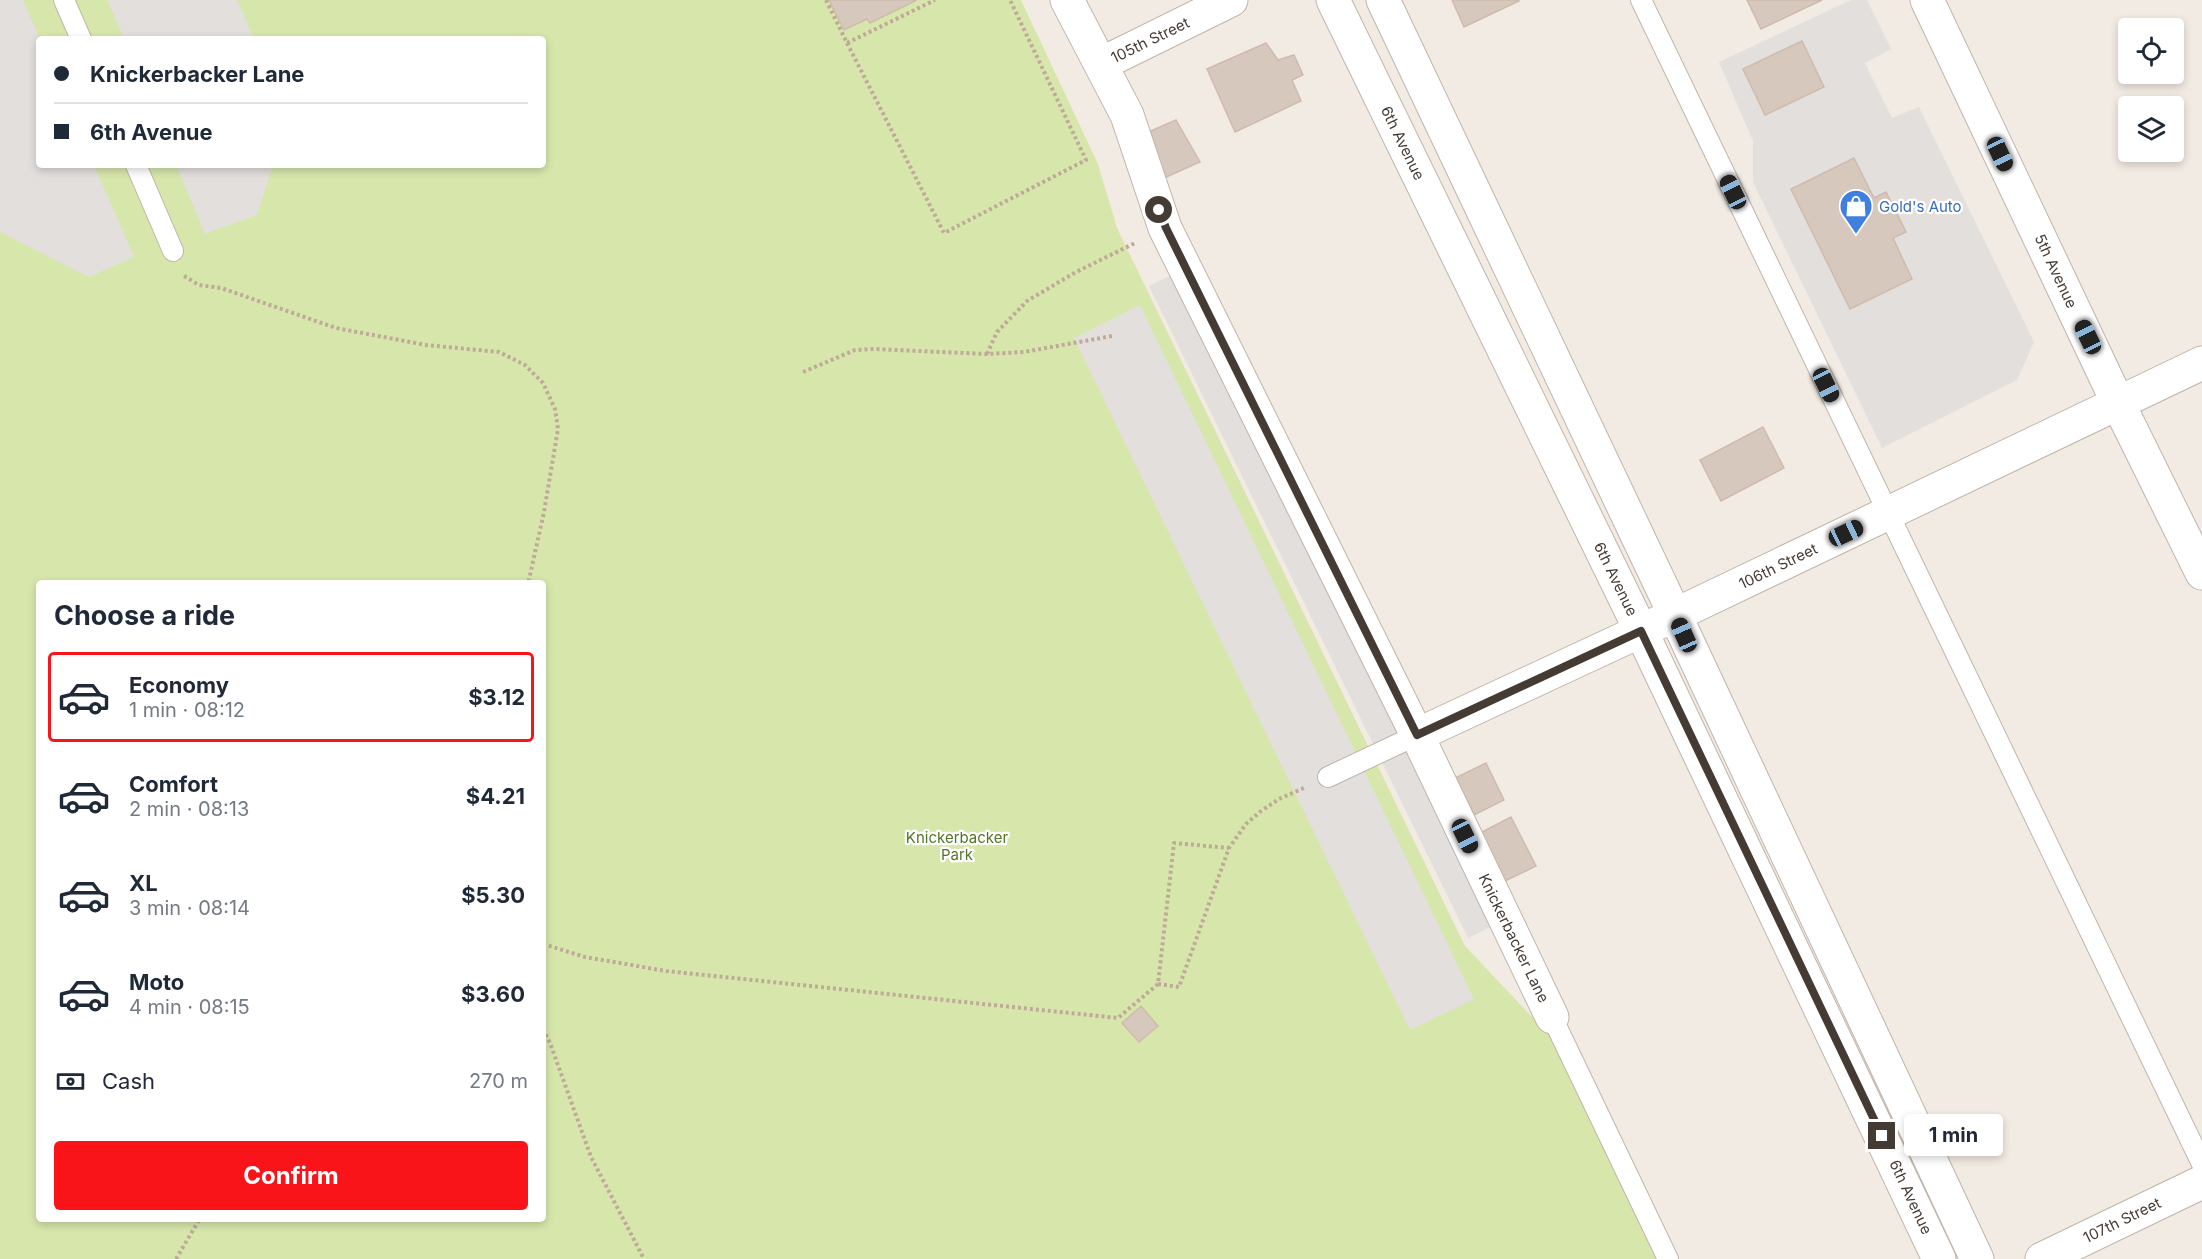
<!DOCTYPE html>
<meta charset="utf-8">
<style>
body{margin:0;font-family:Inter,sans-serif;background:#f6f6f7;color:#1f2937;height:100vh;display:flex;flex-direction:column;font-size:22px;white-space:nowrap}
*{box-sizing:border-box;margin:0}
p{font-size:20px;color:#747a83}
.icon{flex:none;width:33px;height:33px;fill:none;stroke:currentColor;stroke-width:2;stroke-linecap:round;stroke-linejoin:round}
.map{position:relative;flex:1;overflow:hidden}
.details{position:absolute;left:36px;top:580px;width:510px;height:642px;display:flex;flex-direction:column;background:#fff;border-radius:6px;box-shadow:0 3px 9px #0003}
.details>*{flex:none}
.top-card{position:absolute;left:36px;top:36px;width:510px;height:132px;border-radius:6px;box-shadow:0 3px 9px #0003;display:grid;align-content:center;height:132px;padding:0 18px;background:#fff}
.buttons{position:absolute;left:2118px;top:18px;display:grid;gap:12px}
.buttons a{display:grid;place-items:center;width:66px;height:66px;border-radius:6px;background:#fff;box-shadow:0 3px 9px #0003;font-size:30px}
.end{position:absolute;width:27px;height:27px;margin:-14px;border:8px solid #443b34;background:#fff;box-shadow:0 0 0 3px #fff}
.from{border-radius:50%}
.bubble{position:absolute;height:42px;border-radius:6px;background:#fff;box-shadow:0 3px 9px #0003;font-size:20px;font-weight:700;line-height:42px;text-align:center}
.car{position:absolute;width:18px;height:36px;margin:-18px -9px;border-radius:8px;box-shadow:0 0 4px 2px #0007;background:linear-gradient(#222 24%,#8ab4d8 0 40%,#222 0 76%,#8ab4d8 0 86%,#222 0)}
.top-card b{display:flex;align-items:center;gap:21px;height:57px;font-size:22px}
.top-card b+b{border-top:2px solid #e0e1e3}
.top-card i{width:15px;height:15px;background:#1f2937}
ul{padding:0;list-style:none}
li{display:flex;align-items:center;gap:18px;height:90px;margin:0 12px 9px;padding:0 6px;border:3px solid transparent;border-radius:6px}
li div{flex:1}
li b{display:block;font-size:22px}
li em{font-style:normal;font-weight:700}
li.current{border-color:#f9141a}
li>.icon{width:54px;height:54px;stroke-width:1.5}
h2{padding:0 18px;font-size:27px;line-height:72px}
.pay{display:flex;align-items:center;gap:15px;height:66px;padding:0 18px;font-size:22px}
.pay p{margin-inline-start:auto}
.button{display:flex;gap:12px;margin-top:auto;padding:12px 18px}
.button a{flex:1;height:69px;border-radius:6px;background:#f9141a;color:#fff;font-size:24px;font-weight:700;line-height:69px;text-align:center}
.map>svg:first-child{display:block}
.green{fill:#d7e7ac;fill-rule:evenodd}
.parking{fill:#e2dfdc}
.building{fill:#d6c8bc;stroke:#cebbad;stroke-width:1.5}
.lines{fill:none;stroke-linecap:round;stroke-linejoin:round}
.service-casing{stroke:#c0b4aa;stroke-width:22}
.minor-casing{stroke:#c0b4aa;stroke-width:35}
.tertiary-casing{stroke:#c0b4aa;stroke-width:35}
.path{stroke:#bfaa98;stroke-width:4;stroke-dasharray:3 3;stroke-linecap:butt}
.service{stroke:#fff;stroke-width:20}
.minor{stroke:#fff;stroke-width:33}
.tertiary{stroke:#fff;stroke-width:33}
.route{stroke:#443b34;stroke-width:8}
.labels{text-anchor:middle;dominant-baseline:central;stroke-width:4.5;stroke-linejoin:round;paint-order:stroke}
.street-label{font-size:15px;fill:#443b34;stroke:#fff}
.shop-label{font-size:15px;fill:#366cbe;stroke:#fff;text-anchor:start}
.park-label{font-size:15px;fill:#537528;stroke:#fff}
</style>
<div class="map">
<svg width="2202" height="1259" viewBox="0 0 2202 1259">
<rect width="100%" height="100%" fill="#f2ebe4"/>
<!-- green -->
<path class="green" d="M0,0H1021L1098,164L1117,228L1465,946L1552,1038L1660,1259H0ZM39,39H543V165H39ZM39,584H543V1220H39Z"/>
<!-- parking -->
<path class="parking" d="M0,0H23L40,39L39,165H94L134,257L89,277L0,232Z
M107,0H237L254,39H124Z
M1851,0H1867L1891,49L1865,63L1892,118L1919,107L2034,342L2017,380L1882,448L1753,182V141L1719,62Z
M176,165H273L257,215L205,234Z
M1194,264L1511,917L1468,938L1149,286Z
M1140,305L1474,999L1410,1030L1074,338Z"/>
<!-- building -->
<path class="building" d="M829,0H917L870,23L867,19L844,30Z
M1452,0H1518L1519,1L1464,27Z
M1747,0H1822L1761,29Z
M1802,41L1824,87L1765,115L1743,69Z
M1266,43L1278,60L1294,55L1303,75L1292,80L1301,101L1235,132L1207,69Z
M1176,120L1200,162L1162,179L1139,136Z
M1854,158L1874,198L1886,192L1906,232L1893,238L1912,279L1850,309L1791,189Z
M1763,427L1784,468L1721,501L1700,460Z
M1486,763L1504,800L1474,815L1455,778Z
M1511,817L1536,866L1503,882L1478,834Z
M1141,1006L1158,1026L1139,1042L1122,1023Z"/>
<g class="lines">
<!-- service casing -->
<g class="service-casing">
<path id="service" d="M64,0L81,39
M1641,0L2202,1164
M136,165L173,251
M1328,777L1417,735
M1552,1017L1668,1259"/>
</g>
<!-- minor casing -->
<g class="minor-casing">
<path id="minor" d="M1067,0L1127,115L1165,228L1417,735L1552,1017
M1333,0L1641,631L1939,1259
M1383,0L1675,615L1977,1259
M1101,64L1231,0
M1417,735L1675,615L2202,363
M2042,1259L2202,1182"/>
</g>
<!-- tertiary casing -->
<g class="tertiary-casing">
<path id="tertiary" d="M1927,0L2118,403L2202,573"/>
</g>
<!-- path -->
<path class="path" d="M826,0L847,43L935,0
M847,43L944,233L1086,160L1010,0
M184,276L199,285L221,288L336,328L426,345L499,352L525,365L543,383L555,409L558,429L544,512L528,584
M987,354L997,332L1027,301L1076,272L1135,243
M803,372L855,350L874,349L987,354L1024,352L1112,336
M543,944L585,957L666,971L1118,1018L1158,984L1174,843L1229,848
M1158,984L1179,987L1229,848L1246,824L1261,811L1279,799L1306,787
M543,1029L550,1043L591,1157L644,1259
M176,1259L199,1220"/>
<!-- service -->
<use href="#service" class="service"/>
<!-- minor -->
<use href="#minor" class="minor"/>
<!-- tertiary -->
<use href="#tertiary" class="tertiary"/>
</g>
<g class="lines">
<!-- route -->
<path class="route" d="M1159,210L1166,228L1417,735L1641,631L1882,1136"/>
</g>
<!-- icons -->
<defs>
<g id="shop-pin" transform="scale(1.725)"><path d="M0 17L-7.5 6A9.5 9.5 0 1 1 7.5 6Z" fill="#3f7fe0" stroke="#fff"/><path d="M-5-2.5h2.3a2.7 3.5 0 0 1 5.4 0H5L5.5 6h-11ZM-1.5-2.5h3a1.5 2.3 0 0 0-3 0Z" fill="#fff"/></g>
</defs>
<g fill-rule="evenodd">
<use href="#shop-pin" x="1856" y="206"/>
</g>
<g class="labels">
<!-- street labels -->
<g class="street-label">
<text transform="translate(1150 40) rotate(-26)">105th Street</text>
<text transform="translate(1403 143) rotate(64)">6th Avenue</text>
<text transform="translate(2056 271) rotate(65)">5th Avenue</text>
<text transform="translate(1778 566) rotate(-26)">106th Street</text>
<text transform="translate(1616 579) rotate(64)">6th Avenue</text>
<text transform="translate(1514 938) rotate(64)">Knickerbacker Lane</text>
<text transform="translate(1911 1197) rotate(65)">6th Avenue</text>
<text transform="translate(2122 1220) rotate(-26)">107th Street</text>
</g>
<!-- shop labels -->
<g class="shop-label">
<text x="1879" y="206">Gold's Auto</text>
</g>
<!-- park labels -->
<g class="park-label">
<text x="957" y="837">Knickerbacker<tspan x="957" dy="17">Park</tspan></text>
</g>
</g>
</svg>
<div class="buttons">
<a><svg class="icon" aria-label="locate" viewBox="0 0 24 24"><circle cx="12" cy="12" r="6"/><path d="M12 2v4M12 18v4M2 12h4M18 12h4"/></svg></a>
<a><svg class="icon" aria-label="layers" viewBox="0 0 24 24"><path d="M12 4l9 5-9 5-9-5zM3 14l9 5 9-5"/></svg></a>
</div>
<i class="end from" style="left:1159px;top:210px"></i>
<i class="end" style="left:1882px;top:1136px"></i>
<div class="bubble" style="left:1904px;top:1114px;width:99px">1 min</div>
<i class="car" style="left:2000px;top:154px;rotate:155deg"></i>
<i class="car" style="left:1733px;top:192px;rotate:334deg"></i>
<i class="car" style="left:2088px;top:337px;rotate:334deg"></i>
<i class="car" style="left:1826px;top:385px;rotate:154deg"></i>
<i class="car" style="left:1846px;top:533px;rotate:65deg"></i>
<i class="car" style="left:1684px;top:635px;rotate:336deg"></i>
<i class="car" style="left:1465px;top:836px;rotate:154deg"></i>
<div class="top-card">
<b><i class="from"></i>Knickerbacker Lane</b>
<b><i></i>6th Avenue</b>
</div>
<section class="details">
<h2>Choose a ride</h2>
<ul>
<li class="current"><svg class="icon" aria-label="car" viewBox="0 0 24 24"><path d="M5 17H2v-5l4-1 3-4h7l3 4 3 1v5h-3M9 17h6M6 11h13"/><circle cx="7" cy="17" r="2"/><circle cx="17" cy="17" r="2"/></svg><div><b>Economy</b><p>1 min · 08:12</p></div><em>$3.12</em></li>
<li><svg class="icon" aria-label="car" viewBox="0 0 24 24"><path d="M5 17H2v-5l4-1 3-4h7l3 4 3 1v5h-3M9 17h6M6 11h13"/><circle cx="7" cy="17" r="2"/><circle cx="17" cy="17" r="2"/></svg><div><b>Comfort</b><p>2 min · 08:13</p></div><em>$4.21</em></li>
<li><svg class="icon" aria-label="car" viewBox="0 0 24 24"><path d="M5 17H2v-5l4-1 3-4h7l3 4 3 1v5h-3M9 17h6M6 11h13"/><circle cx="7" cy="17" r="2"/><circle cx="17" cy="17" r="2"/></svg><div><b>XL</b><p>3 min · 08:14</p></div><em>$5.30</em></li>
<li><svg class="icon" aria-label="car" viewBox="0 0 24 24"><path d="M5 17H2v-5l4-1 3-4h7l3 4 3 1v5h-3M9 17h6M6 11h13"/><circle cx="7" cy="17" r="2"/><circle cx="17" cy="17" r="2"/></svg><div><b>Moto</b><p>4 min · 08:15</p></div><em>$3.60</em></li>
</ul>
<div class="pay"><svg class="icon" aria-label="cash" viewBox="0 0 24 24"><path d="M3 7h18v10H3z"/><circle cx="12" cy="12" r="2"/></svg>Cash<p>270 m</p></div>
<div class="button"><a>Confirm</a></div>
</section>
</div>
